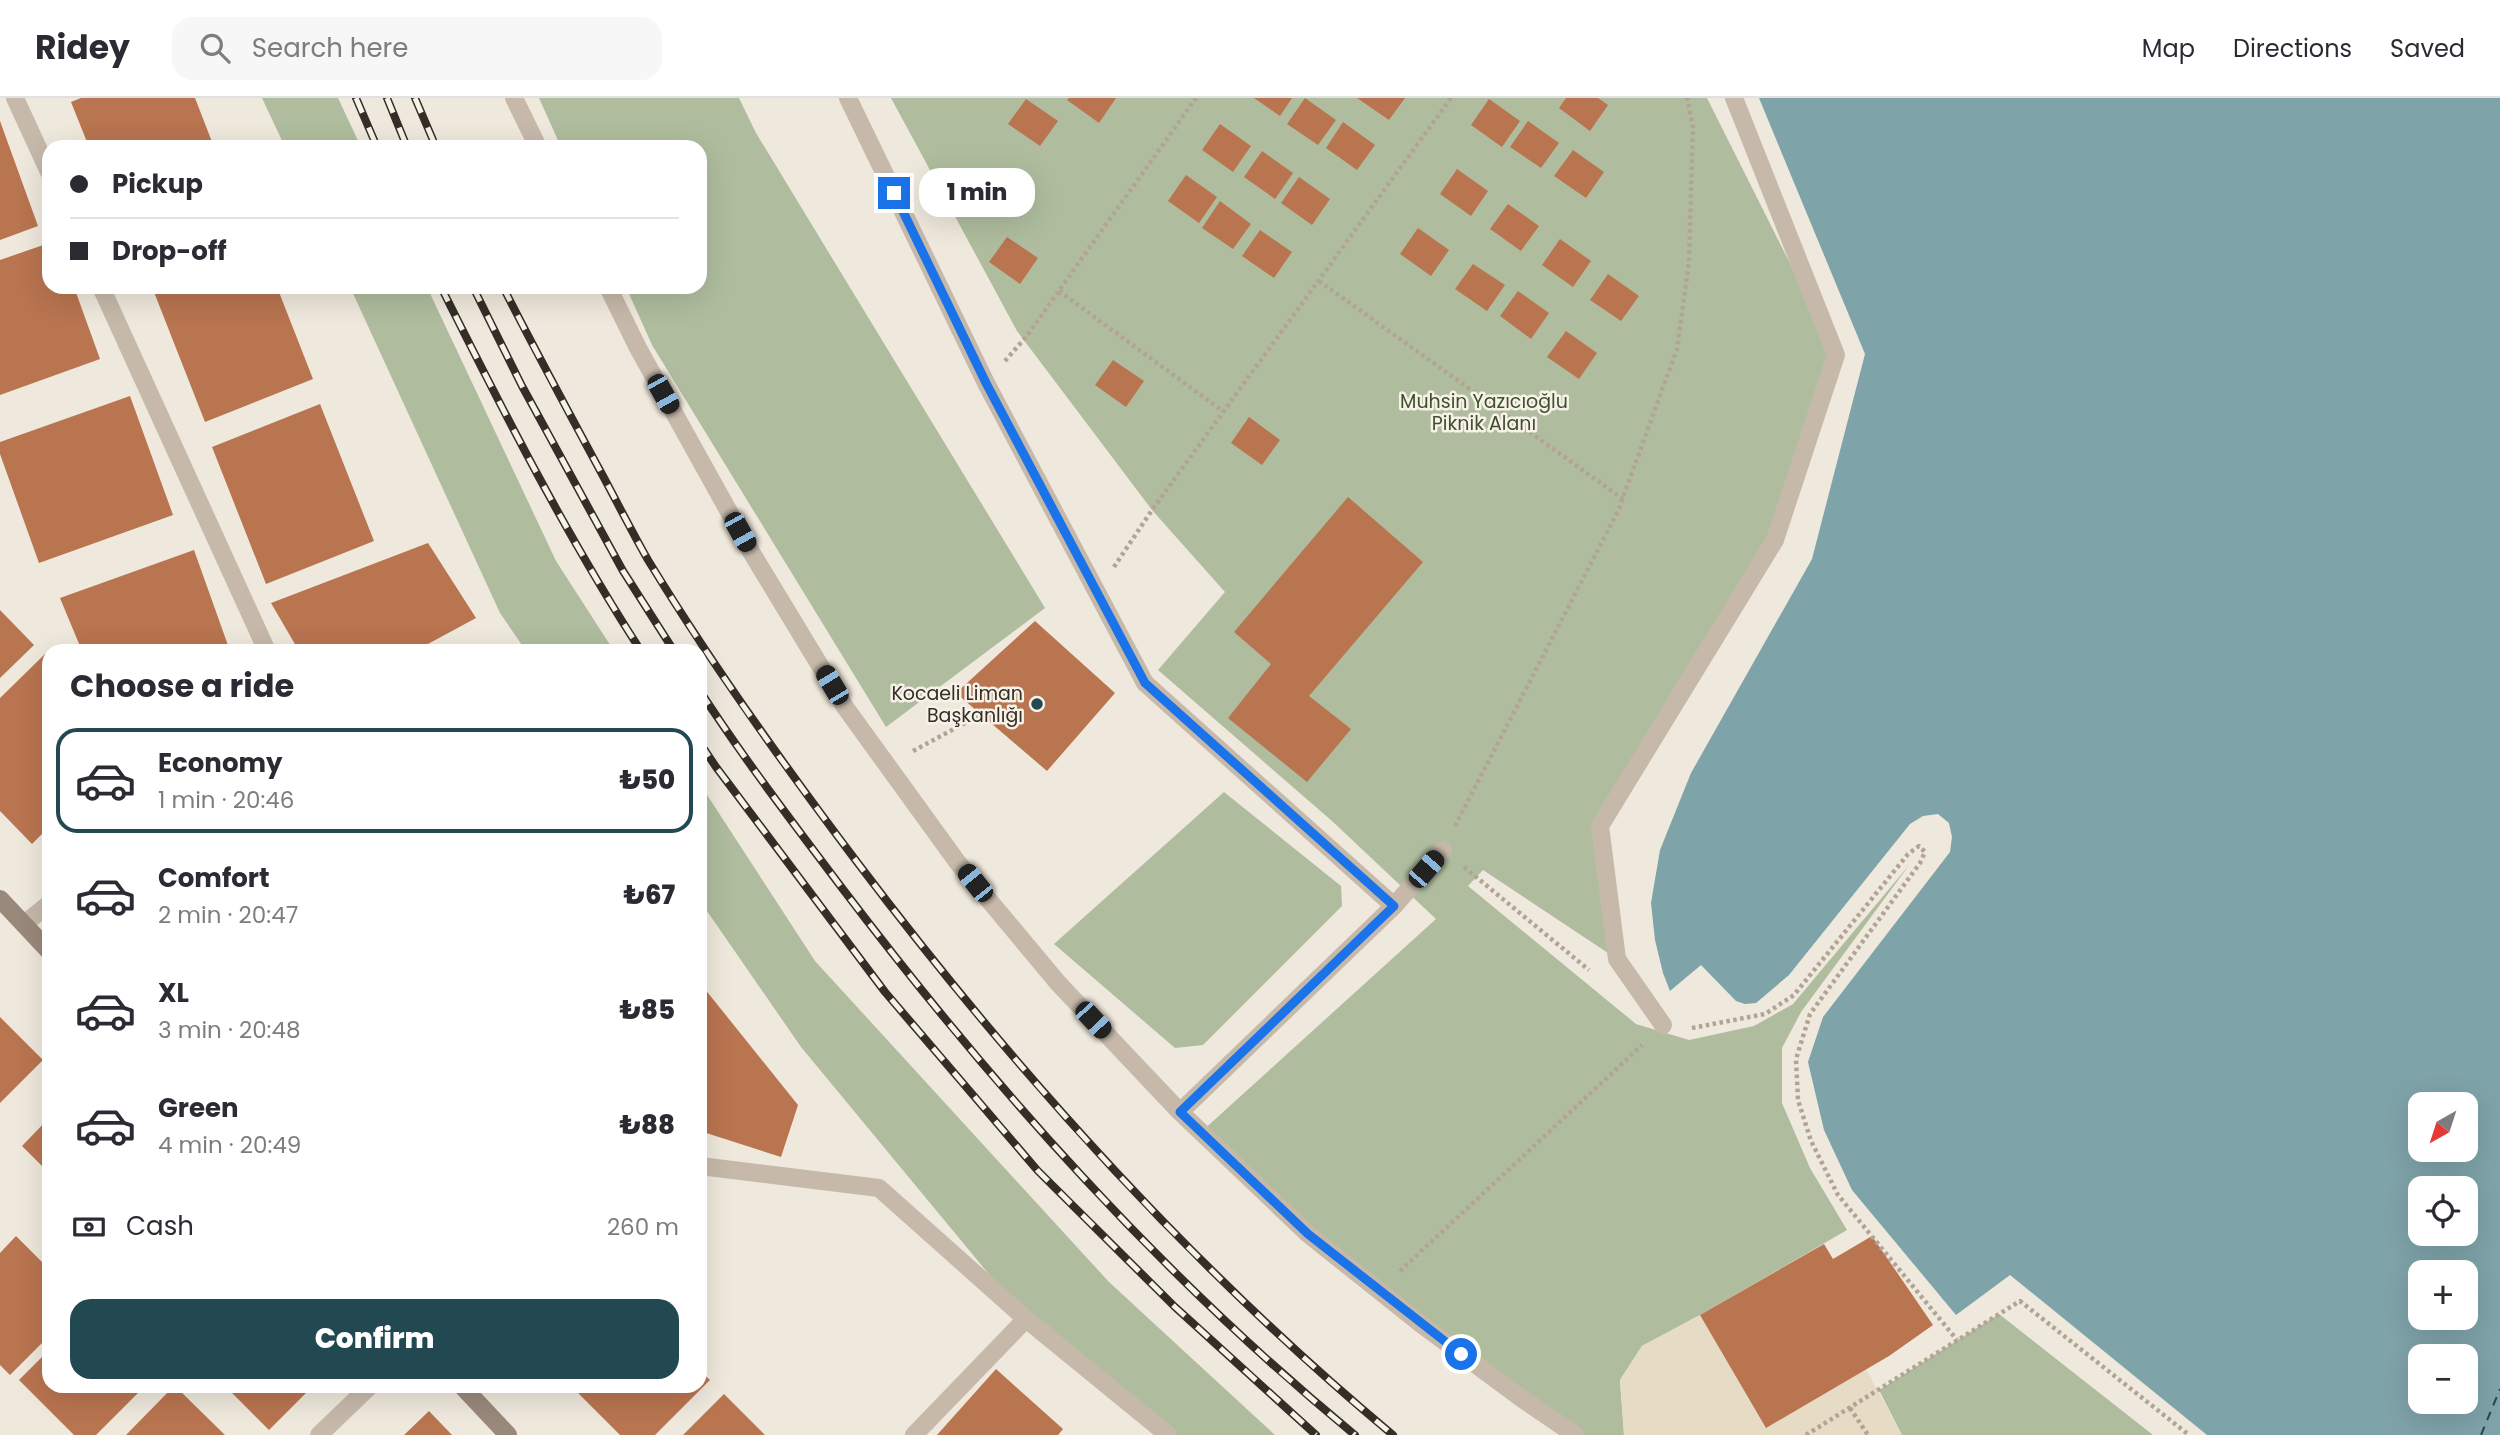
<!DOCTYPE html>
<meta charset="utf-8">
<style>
body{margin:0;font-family:Poppins,sans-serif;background:#f7f7f7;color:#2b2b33;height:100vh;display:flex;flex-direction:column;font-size:26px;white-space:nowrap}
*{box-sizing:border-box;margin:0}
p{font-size:23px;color:#7c7c81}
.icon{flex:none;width:38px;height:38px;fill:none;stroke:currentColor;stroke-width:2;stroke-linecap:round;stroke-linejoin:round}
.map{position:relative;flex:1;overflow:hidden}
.drawer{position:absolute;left:42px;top:546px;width:665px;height:749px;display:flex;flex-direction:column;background:#fff;border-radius:21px;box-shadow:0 7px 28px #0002}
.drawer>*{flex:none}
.banner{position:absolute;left:42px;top:42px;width:665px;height:154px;border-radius:21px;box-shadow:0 7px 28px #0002;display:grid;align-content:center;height:154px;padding:0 28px;background:#fff}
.needle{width:46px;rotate:219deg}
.tools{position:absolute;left:2408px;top:994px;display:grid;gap:14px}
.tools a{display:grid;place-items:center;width:70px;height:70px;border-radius:14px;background:#fff;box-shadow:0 7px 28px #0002;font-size:35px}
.end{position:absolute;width:32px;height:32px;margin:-16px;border:9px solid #1a73e8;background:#fff;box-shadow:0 0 0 4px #fff}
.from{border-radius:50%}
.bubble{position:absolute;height:49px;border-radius:21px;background:#fff;box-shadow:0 7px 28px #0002;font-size:23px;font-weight:800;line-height:49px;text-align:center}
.car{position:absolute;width:21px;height:42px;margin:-21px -10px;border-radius:9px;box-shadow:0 0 5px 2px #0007;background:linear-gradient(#222 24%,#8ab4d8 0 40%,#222 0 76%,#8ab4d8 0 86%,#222 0)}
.banner b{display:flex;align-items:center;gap:24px;height:66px;font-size:26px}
.banner b+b{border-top:2px solid #e1e1e2}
.banner i{width:18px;height:18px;background:#2b2b33}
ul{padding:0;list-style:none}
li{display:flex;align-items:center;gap:21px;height:105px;margin:0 14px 10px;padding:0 14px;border:4px solid transparent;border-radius:21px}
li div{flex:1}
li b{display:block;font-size:26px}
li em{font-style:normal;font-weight:800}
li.on{border-color:#224951}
li>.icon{width:63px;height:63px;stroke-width:1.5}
h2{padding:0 28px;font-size:32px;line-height:84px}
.pay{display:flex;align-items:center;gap:18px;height:77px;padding:0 28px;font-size:26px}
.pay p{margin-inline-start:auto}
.cta{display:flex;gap:14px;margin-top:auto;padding:14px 28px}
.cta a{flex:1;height:80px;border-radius:21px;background:#224951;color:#fff;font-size:28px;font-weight:800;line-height:80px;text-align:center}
header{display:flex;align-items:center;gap:42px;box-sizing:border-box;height:98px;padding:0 35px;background:#fff;border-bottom:2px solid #e1e1e2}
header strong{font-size:33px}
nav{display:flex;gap:38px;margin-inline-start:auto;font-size:24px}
.search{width:490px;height:63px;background:#f7f7f7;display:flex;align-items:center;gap:18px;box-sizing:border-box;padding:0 24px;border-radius:21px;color:#7c7c81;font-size:26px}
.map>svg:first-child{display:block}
.green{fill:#afbd9e}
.plaza{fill:#e6dbc5}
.water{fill:#7ea3a9;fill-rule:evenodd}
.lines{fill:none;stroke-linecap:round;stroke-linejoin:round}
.ferry{stroke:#224951;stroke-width:2;stroke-dasharray:9 7;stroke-linecap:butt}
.building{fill:#b97450}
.path{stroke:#b2a494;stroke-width:4.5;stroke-dasharray:3.5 3.5;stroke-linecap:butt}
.street{stroke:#c6b9aa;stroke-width:18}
.secondary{stroke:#99897b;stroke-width:18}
.rail-casing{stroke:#342d28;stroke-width:8}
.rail{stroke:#f7f2e8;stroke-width:5;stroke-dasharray:16;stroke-linecap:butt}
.route{stroke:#1a73e8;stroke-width:9}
.poi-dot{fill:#224951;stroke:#f7f2e8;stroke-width:2.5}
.labels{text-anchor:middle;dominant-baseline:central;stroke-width:5;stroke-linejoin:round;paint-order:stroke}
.park-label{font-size:19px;fill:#40502f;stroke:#f7f2e8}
.poi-label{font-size:19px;fill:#342d28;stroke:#f7f2e8;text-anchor:end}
</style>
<header>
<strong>Ridey</strong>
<div class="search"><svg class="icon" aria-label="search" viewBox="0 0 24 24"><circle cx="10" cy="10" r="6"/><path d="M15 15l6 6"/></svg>Search here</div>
<nav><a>Map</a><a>Directions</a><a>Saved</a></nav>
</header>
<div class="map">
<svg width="2500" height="1337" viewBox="0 0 2500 1337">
<rect width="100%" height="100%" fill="#efe8dc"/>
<!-- green -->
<path class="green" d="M262,0H338L361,49H285Z
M539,0H739L756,35L1045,510L886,629L652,247L626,189H700V49H561Z
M891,0H1707L1836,257L1775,442L1600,728L1617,861L1483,772L1468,788L1636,926L1689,942L1754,928L1793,906L1910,766L1801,914L1782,950V1005L1810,1070L1847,1132L1700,1217L1642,1248L1620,1282L1624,1337H1575L1308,1136L1201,1034L1436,821L1332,723L1158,572L1225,494L1152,412L1017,233Z
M350,189H427L556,463L614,553H526L500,515Z
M700,686L815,863L1109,1184L1275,1337H1168L1026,1221L801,949L700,803Z
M1224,694L1341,788L1342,808L1203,947L1175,950L1054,846Z
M1999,1216L2153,1337H1902L1879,1292Z"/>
<!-- plaza -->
<path class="plaza" d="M1700,1217L1866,1271L1902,1337H1624L1620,1282L1642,1248Z"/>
<!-- water -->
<path class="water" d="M1759,0H2500V1337H2207L2010,1177L1956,1217L1852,1092L1824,1032L1808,964L1823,919L1950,754L1952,739L1949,725L1938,716L1923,718L1910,726L1789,877L1756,905L1745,906L1736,903L1701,867L1670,893L1663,875L1655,842L1651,805L1660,752L1691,675L1812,461L1865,256ZM2420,1006H2466V1052H2420ZM2420,1090H2466V1136H2420ZM2420,1174H2466V1220H2420ZM2420,1258H2466V1304H2420Z"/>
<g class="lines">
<!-- ferry -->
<path class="ferry" d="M2481,1337L2500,1291"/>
</g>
<!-- building -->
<path class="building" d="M81,0H195L214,49H89L71,4Z
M1069,0H1116L1099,25L1067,2Z
M1254,0H1292L1280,18Z
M1305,0L1336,22L1318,47L1287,26Z
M1357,0H1405L1389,22Z
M1566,0H1598L1608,7L1590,33L1559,10Z
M1026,1L1058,23L1040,48L1008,26Z
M1489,1L1520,23L1502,49L1471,27Z
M0,23L38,128L0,142Z
M1528,23L1559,45L1541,70L1510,49Z
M1343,24L1375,47L1357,72L1326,50Z
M1220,26L1251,48L1233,74L1202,52Z
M1573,52L1604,74L1586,100L1554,78Z
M1262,53L1293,75L1275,101L1244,79Z
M1457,71L1488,93L1471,118L1440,96Z
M1186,77L1217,99L1199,125L1168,103Z
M1299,79L1330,101L1312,127L1281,105Z
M1220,103L1251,126L1233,151L1202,130Z
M1508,106L1539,128L1521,153L1490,131Z
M1418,130L1449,152L1431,178L1400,156Z
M1260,132L1292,154L1274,180L1242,158Z
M1007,139L1038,160L1020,186L989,164Z
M1560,141L1591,163L1573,189L1542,167Z
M49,145V189H74L100,261L0,297V162Z
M1473,166L1505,187L1487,213L1455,191Z
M1608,176L1639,198L1621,223L1590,202Z
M152,189H277L313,281L205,324Z
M1518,193L1549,215L1531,241L1500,218Z
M1566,233L1597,255L1579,281L1547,259Z
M1113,262L1144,283L1126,309L1095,287Z
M130,298L173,417L39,465L0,356V344Z
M320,306L374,443L266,486L212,349Z
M1249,319L1280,342L1262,367L1231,345Z
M1348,399L1423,464L1309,598L1351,631L1307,684L1228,620L1271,566L1234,534Z
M428,445L476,520L415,553H299L271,505Z
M194,452L230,553H82L60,500Z
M0,512L34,547L0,580Z
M1035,523L1115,595L1047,673L956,595Z
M45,556L49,560V729L32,746L0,713V600Z
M700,885L798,1007L781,1059L700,1033Z
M0,919L43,962L0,1005Z
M49,1020V1075L22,1048Z
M16,1138L49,1171V1238L10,1277L0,1267V1155Z
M1872,1138L1933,1227L1889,1258L1766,1330L1700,1217L1824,1146L1833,1161Z
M49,1252V1288H145L96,1337H74L19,1282Z
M996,1271L1063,1331L1058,1337H937Z
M700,1273L710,1282L655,1337H620L571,1288H700Z
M175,1288L225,1337H126L174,1288Z
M225,1288H313L269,1332Z
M724,1296L765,1337H683Z
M429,1313L452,1337H404Z"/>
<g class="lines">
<!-- path -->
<path class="path" d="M1319,183L1623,401
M1059,193L1224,314
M1005,263L1026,239L1196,0
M1114,469L1152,412L1451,0
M913,653L980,617
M1455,728L1618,413L1677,251L1689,164L1693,29L1687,0
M1464,769L1589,872
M1692,930L1765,916L1794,897L1908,756L1919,748L1925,754L1920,765L1810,916L1796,961L1798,1002L1811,1043L1838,1097L1957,1242
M1400,1173L1642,947
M1850,1310L1868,1337
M1806,1337L2020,1203L2189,1337"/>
<!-- street -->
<path class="street" d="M15,0L49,74
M514,0L538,49
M848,0L986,285L1145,585L1394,808
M101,189L267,553
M608,189L638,250L753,457L845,609L958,765L1058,885L1180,1014L1308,1136L1421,1226L1521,1300L1575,1337
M24,826L49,806
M1663,927L1617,861L1600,728L1775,442L1836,257L1734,0
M1180,1014L1394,808L1443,752
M700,1068L879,1090L1026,1221L1168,1337
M319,1337L370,1288
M914,1337L1026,1221"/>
<!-- secondary -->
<path class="secondary" d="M0,801L49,853
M462,1288L508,1337"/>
<!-- rail casing -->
<g class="rail-casing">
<path id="rail" d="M356,0L377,49
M387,0L407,49
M415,0L436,49
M441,189C503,313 566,437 641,553
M473,189L522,288L623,473L674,553
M503,189C535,252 569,315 603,378C618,406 632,434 648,462C712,567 783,666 857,764C1015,973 1191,1169 1393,1337
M700,593C744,661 793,725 842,790C993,989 1161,1178 1355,1337
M700,645L716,669L885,894L1038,1073L1175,1209L1316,1337"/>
</g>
<!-- rail -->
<use href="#rail" class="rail"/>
</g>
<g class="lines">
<!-- route -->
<path class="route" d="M894,95L986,285L1145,585L1394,808L1180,1014L1308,1136L1461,1256"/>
</g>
<!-- markers -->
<circle class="poi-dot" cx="1037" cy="606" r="7"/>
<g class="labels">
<!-- park labels -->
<g class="park-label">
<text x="1484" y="303">Muhsin Yazıcıoğlu<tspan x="1484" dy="22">Piknik Alanı</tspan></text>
</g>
<!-- poi labels -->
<g class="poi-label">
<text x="1023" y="595">Kocaeli Liman<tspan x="1023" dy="22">Başkanlığı</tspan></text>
</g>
</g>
</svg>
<div class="tools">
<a><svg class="needle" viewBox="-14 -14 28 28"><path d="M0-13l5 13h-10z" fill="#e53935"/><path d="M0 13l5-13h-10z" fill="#7c7c81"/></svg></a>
<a><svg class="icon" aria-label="locate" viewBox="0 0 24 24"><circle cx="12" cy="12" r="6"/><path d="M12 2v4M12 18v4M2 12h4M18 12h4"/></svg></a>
<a>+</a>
<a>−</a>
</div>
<i class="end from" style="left:1461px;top:1256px"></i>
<i class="end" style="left:894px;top:95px"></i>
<div class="bubble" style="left:919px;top:70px;width:116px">1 min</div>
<i class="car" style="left:663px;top:296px;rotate:151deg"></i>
<i class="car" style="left:740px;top:434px;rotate:151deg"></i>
<i class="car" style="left:832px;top:587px;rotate:329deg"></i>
<i class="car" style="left:1426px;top:771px;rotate:41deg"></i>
<i class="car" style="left:975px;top:785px;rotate:321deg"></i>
<i class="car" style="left:1093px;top:922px;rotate:137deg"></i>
<div class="banner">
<b><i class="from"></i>Pickup</b>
<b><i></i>Drop-off</b>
</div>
<section class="drawer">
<h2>Choose a ride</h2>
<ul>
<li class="on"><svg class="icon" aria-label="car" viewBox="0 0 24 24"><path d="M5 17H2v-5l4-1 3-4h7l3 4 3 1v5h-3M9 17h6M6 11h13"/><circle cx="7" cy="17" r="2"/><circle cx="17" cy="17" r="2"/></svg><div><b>Economy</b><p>1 min · 20:46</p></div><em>₺50</em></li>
<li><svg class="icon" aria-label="car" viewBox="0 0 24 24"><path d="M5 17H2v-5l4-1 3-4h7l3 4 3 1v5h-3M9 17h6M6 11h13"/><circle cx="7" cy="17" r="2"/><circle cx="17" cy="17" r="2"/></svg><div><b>Comfort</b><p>2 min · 20:47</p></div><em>₺67</em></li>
<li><svg class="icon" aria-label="car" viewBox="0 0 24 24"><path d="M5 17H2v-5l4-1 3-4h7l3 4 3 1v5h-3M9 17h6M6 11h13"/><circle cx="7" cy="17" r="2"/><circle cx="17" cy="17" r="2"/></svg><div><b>XL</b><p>3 min · 20:48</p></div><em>₺85</em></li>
<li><svg class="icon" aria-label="car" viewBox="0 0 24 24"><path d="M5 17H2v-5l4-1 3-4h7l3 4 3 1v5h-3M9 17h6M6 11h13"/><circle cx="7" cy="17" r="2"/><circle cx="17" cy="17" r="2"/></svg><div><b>Green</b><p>4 min · 20:49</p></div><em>₺88</em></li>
</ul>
<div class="pay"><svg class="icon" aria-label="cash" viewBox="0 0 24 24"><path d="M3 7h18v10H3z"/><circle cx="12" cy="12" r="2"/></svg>Cash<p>260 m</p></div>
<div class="cta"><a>Confirm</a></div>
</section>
</div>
